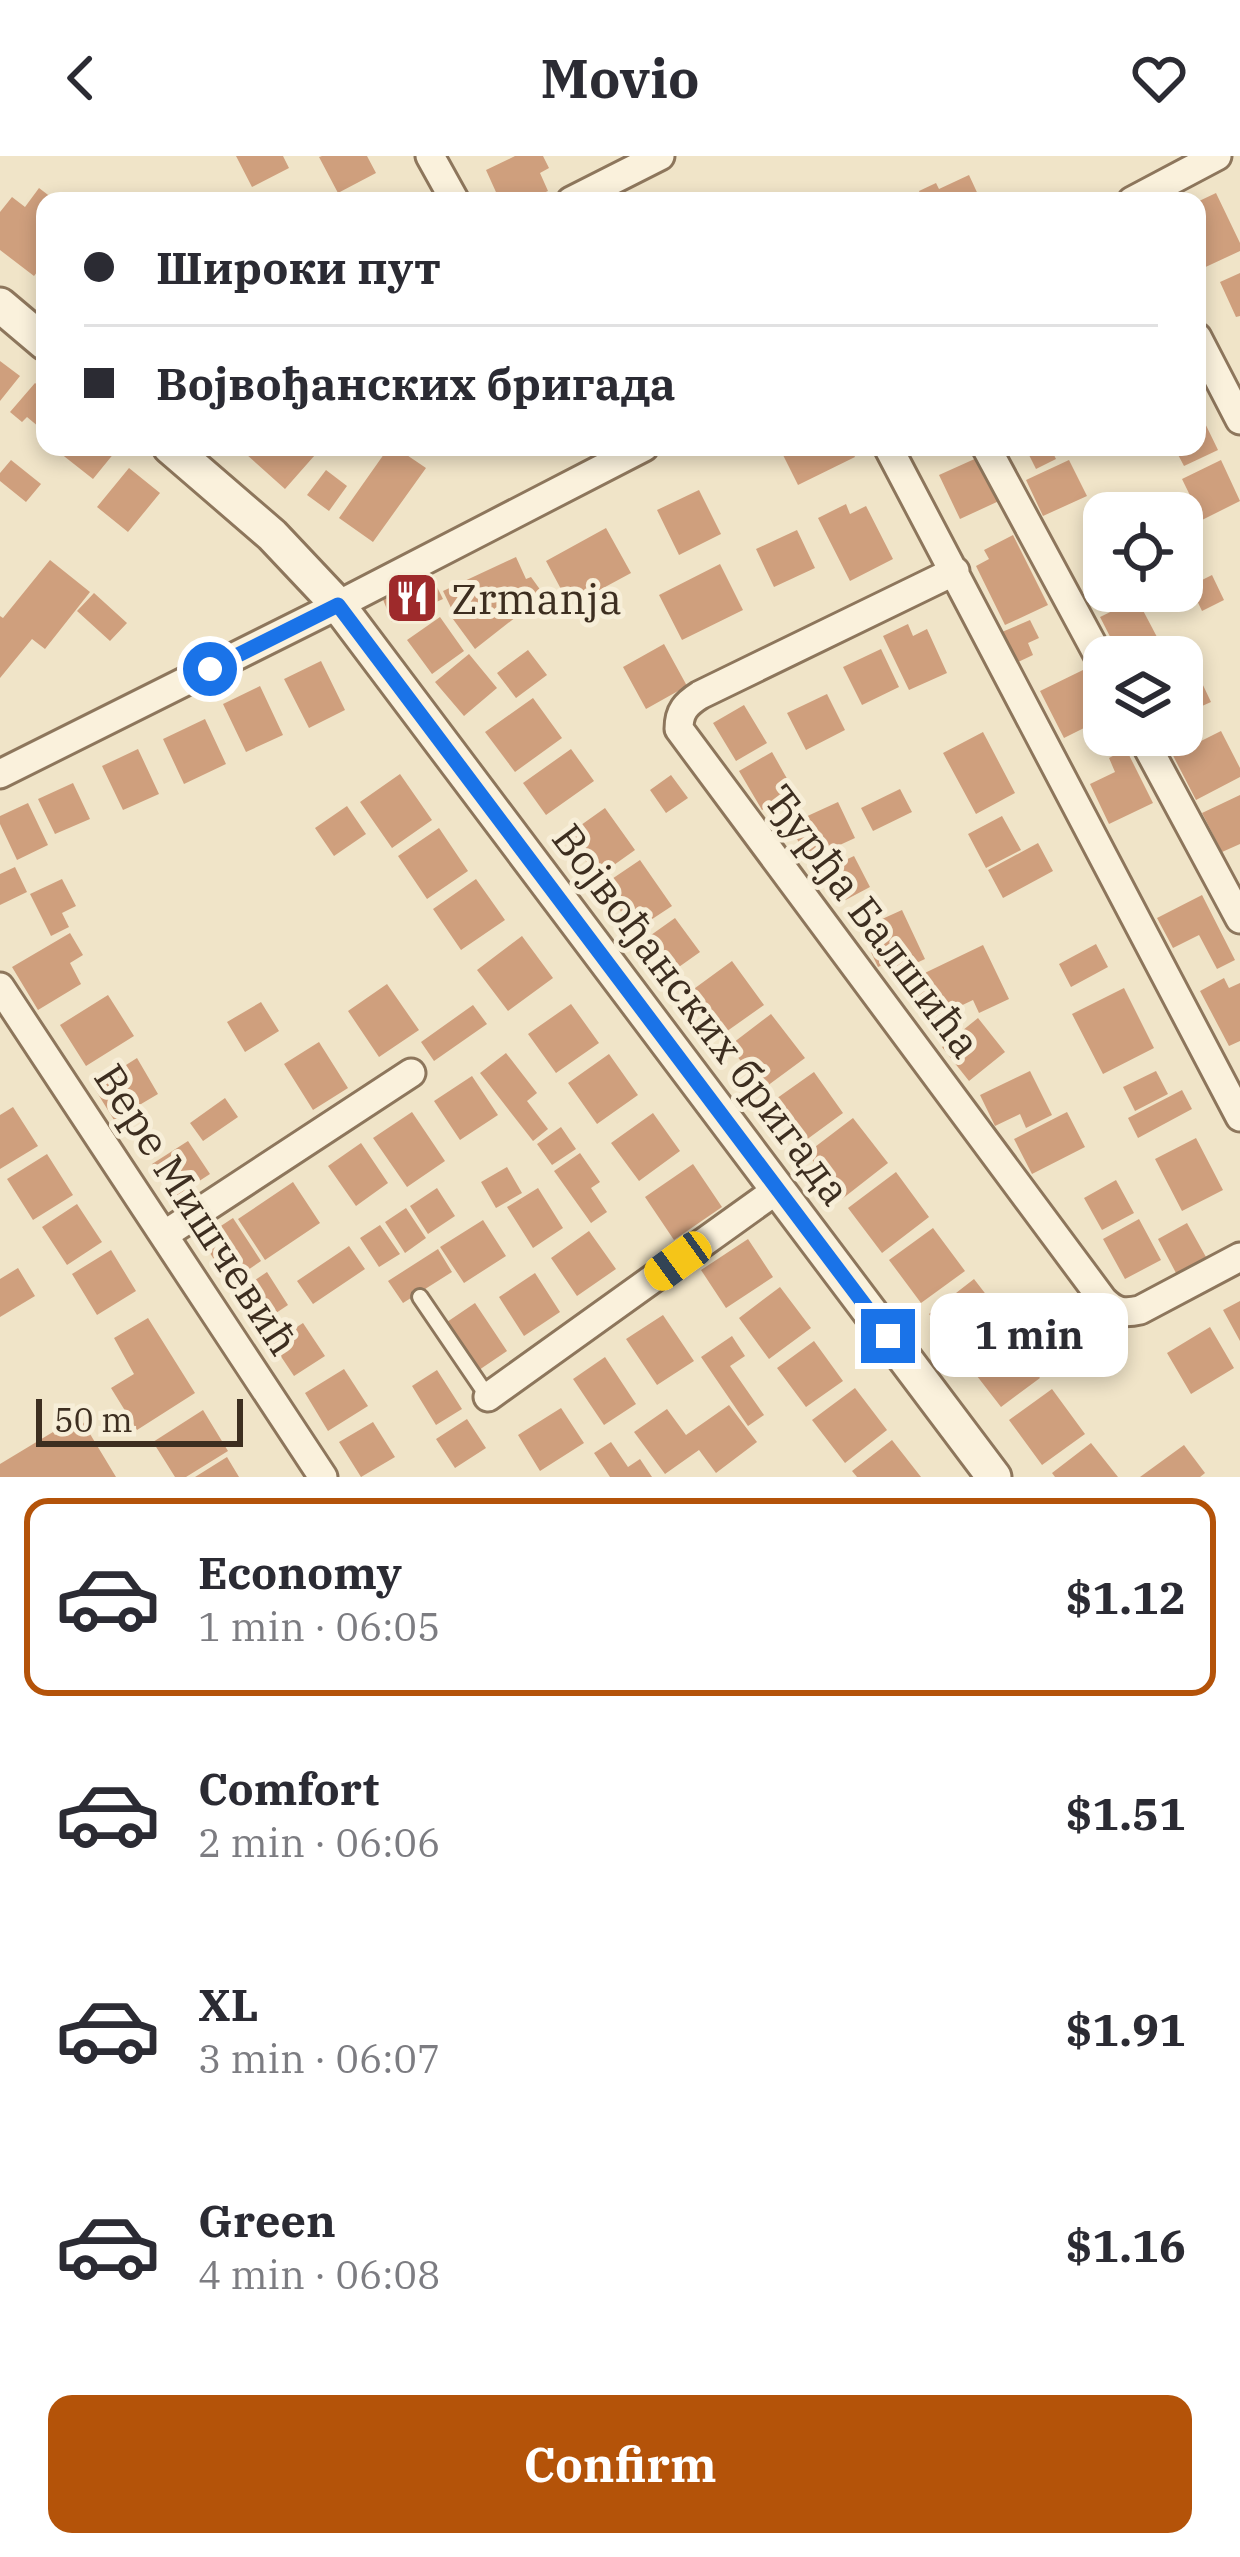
<!DOCTYPE html>
<meta charset="utf-8">
<style>
body{margin:0;font-family:"IBM Plex Serif",serif;background:#f2f2f3;color:#2b2b33;height:100vh;display:flex;flex-direction:column;font-size:45px;white-space:nowrap}
*{box-sizing:border-box;margin:0}
p{font-size:39px;color:#7c7c81}
.icon{flex:none;width:66px;height:66px;fill:none;stroke:currentColor;stroke-width:2;stroke-linecap:round;stroke-linejoin:round}
.map{position:relative;height:1321px;overflow:hidden}
.details{display:flex;flex-direction:column;background:#fff;flex:1}
.details>*{flex:none}
.guide{position:absolute;left:36px;top:36px;width:1170px;height:264px;border-radius:24px;box-shadow:0 6px 18px #0003;display:grid;align-content:center;height:264px;padding:0 48px;background:#fff}
.fabs{position:absolute;left:1083px;top:336px;display:grid;gap:24px}
.fabs a{display:grid;place-items:center;width:120px;height:120px;border-radius:24px;background:#fff;box-shadow:0 6px 18px #0003;font-size:60px}
.scale{position:absolute;left:36px;bottom:30px;width:207px;box-sizing:border-box;padding-left:12px;border:6px solid #3d2e20;border-top:0;font-size:33px;line-height:42px;white-space:nowrap;color:#3d2e20;-webkit-text-stroke:9px #f7eed8;paint-order:stroke}
.end{position:absolute;width:54px;height:54px;margin:-27px;border:15px solid #1a73e8;background:#fff;box-shadow:0 0 0 6px #fff}
.from{border-radius:50%}
.bubble{position:absolute;height:84px;border-radius:24px;background:#fff;box-shadow:0 6px 18px #0003;font-size:39px;font-weight:700;line-height:84px;text-align:center}
.car{position:absolute;width:36px;height:72px;margin:-36px -18px;border-radius:15px;box-shadow:0 0 9px 3px #0007;background:linear-gradient(#f5c518 24%,#345 0 40%,#f5c518 0 76%,#345 0 86%,#f5c518 0)}
.guide b{display:flex;align-items:center;gap:42px;height:114px;font-size:45px}
.guide b+b{border-top:3px solid #e1e1e2}
.guide i{width:30px;height:30px;background:#2b2b33}
ul{padding:21px 0 0;list-style:none}
li{display:flex;align-items:center;gap:36px;height:198px;margin:0 24px 18px;padding:0 24px;border:6px solid transparent;border-radius:24px}
li div{flex:1}
li b{display:block;font-size:45px}
li em{font-style:normal;font-weight:700}
li.current{border-color:#b45309}
li>.icon{width:108px;height:108px;stroke-width:1.5}
.action{display:flex;gap:24px;margin-top:auto;padding:24px 48px}
.action a{flex:1;height:138px;border-radius:24px;background:#b45309;color:#fff;font-size:48px;font-weight:700;line-height:138px;text-align:center}
header{display:flex;justify-content:space-between;align-items:center;height:156px;padding:0 48px;background:#fff;font-size:54px;font-weight:700}
.map>svg:first-child{display:block}
.building{fill:#cf9f7d}
.lines{fill:none;stroke-linecap:round;stroke-linejoin:round}
.service-casing{stroke:#8d765c;stroke-width:20}
.minor-casing{stroke:#8d765c;stroke-width:33}
.tertiary-casing{stroke:#8d765c;stroke-width:39}
.service{stroke:#faf1dc;stroke-width:14}
.minor{stroke:#faf1dc;stroke-width:27}
.tertiary{stroke:#faf1dc;stroke-width:33}
.route{stroke:#1a73e8;stroke-width:15}
.labels{text-anchor:middle;dominant-baseline:central;stroke-width:10;stroke-linejoin:round;paint-order:stroke}
.poi-label{font-size:42px;fill:#3d2e20;stroke:#f7eed8;text-anchor:start}
.street-label{font-size:42px;fill:#3d2e20;stroke:#f7eed8}
</style>
<header><svg class="icon" aria-label="back" viewBox="0 0 24 24"><path d="M15 5l-7 7 7 7"/></svg>Movio<svg class="icon" aria-label="heart" viewBox="0 0 24 24"><path d="M12 20l-8-8c-3-5 5-10 8-4 3-6 11-1 8 4z"/></svg></header>
<div class="map">
<svg width="1240" height="1321" viewBox="0 0 1240 1321">
<rect width="100%" height="100%" fill="#f0e4c8"/>
<!-- building -->
<path class="building" d="M236,0H283L289,12L252,31Z
M322,0H367L376,17L338,37L319,1Z
M515,0H543L549,12L540,17L548,35L526,45H500L486,14Z
M969,19L981,45H923L919,35L936,27L939,33Z
M39,32L56,45H45V106L34,120L0,94V56L12,41L25,51Z
M1216,37L1240,87V95L1197,115V46Z
M1240,117V160L1236,161L1220,126Z
M0,205L20,220L0,245Z
M35,227L45,235V276L27,261L22,266L10,256Z
M1201,259L1218,294L1184,310L1174,291H1197V261Z
M65,291H109L115,296L93,323L60,297Z
M251,291H322L285,333L246,298Z
M389,291H395L426,312L373,386L339,362Z
M779,291H850L855,301L798,329Z
M1025,291H1050L1056,303L1036,313Z
M979,301L999,345L960,363L939,319Z
M11,304L41,328L26,346L0,325V317Z
M1069,304L1087,340L1043,360L1026,324Z
M1221,304L1240,345L1202,364L1182,323Z
M129,312L160,337L128,376L97,351Z
M326,314L347,330L329,355L307,339Z
M699,334L721,378L679,399L657,354Z
M1140,343L1147,357H1113Z
M846,348L850,358L866,350L893,403L850,425L818,362Z
M1104,361V389L1098,392L1087,370Z
M606,372L631,417L570,450L546,405Z
M797,374L815,412L774,431L756,393Z
M1013,379L1048,449L1005,469L976,410L989,403L984,394Z
M516,401L526,423L531,421L544,439L475,493L450,459L454,458L443,435Z
M50,404L90,436L45,493L32,483L0,522V460L3,462Z
M720,408L743,454L682,484L659,439Z
M431,419L443,443L392,466L382,441Z
M1212,419L1224,444L1202,455L1190,430Z
M94,437L127,467L110,485L77,455Z
M1137,443L1157,481L1120,500L1100,461Z
M440,461L464,495L432,518L407,484Z
M1030,464L1039,482L1028,487L1033,499L1016,507L1002,476Z
M908,468L913,480L927,473L947,517L909,534L883,480Z
M664,488L687,530L646,553L623,511Z
M881,493L899,531L862,549L843,511Z
M528,494L547,519L516,542L497,517Z
M469,498L497,532L464,560L435,526Z
M321,505L345,554L309,572L284,523Z
M1192,506L1211,546L1182,559V510Z
M1083,514L1104,556V562L1064,582L1040,535Z
M260,530L283,579L246,596L223,548Z
M827,538L845,574L806,594L787,557Z
M533,542L562,582L515,616L485,576Z
M744,549L767,587L736,605L713,567Z
M205,563L226,608L184,628L163,583Z
M1192,573L1199,586L1221,575L1240,612V621L1196,644L1166,586Z
M983,576L1015,637L976,658L943,597Z
M138,593L159,638L123,654L102,610Z
M571,593L594,625L546,659L523,627Z
M1126,593L1153,647L1109,668L1090,628L1115,616L1109,602Z
M772,596L794,635L762,654L739,615Z
M400,618L432,664L392,692L360,646Z
M671,619L688,642L666,657L650,634Z
M73,627L90,663L55,678L38,643Z
M900,633L912,656L873,675L861,652Z
M1240,639V688L1222,696L1202,657Z
M838,646L855,682L807,704L790,668Z
M28,647L48,689L17,704L0,668V660Z
M347,650L366,678L334,700L315,672Z
M605,652L635,694L597,721L567,679Z
M1002,660L1021,694L986,712L968,678Z
M439,672L468,715L427,743L398,700Z
M1038,687L1053,715L1003,742L988,714Z
M854,700L870,731L836,749L820,716Z
M640,704L672,750L634,775L603,729Z
M15,711L27,736L0,749V718Z
M62,723L76,750L62,757L69,771L51,780L30,738Z
M476,723L505,764L461,794L433,753Z
M1202,739L1235,804L1217,813L1199,779L1173,792L1157,762Z
M902,754L925,803L899,815L894,804L878,811L860,773Z
M675,762L700,796L669,818L644,784Z
M70,777L83,799L70,807L81,828L38,854L12,811Z
M522,780L553,822L508,855L477,814Z
M1096,788L1108,811L1071,831L1059,808Z
M983,789L1009,843L979,857L973,844L925,867L906,826Z
M732,805L764,849L723,878L691,835Z
M1224,822L1229,832L1240,827V885L1229,890L1200,835Z
M387,828L419,874L379,901L348,855Z
M1124,832L1154,892L1103,918L1072,858Z
M108,839L134,880L86,910L60,869Z
M261,846L279,875L245,896L227,866Z
M571,848L599,887L556,917L528,878Z
M473,849L487,868L434,905L421,886Z
M771,858L805,902L763,933L729,890Z
M978,862L1005,896L969,925L942,891Z
M319,886L348,932L313,954L284,908Z
M506,897L537,937L527,945L548,973L533,985L480,917Z
M609,898L638,939L597,968L568,927Z
M137,902L158,938L114,964L93,930Z
M1030,915L1052,959L1026,972L1020,958L995,970L980,939Z
M1156,915L1168,938L1135,955L1123,931Z
M814,916L843,957L802,987L773,945Z
M472,920L498,959L460,984L434,945Z
M1182,934L1192,953L1138,982L1128,962Z
M225,942L238,961L203,985L190,967Z
M13,951L38,990L0,1013V959Z
M412,956L445,1005L407,1031L373,982Z
M1067,956L1085,991L1032,1018L1014,983Z
M653,957L680,995L639,1025L611,987Z
M853,962L888,1007L842,1043L807,997Z
M561,971L576,993L552,1009L537,988Z
M1196,982L1223,1034L1182,1055L1155,1003Z
M188,985L210,1018L173,1042L152,1008Z
M361,987L388,1027L356,1050L328,1010Z
M580,997L600,1026L591,1032L607,1056L591,1067L554,1015Z
M47,998L73,1039L33,1064L7,1023Z
M693,1008L722,1051L674,1084L645,1041Z
M507,1011L522,1037L496,1052L481,1026Z
M896,1016L929,1061L882,1097L848,1052Z
M1116,1024L1134,1057L1102,1074L1084,1042Z
M293,1026L320,1067L265,1104L238,1063Z
M437,1032L455,1060L428,1078L410,1050Z
M538,1032L563,1072L533,1092L507,1051Z
M77,1048L102,1086L67,1109L42,1071Z
M406,1052L426,1082L405,1097L385,1066Z
M233,1062L261,1105L229,1127L201,1083Z
M1139,1063L1161,1104L1125,1123L1103,1083Z
M483,1064L506,1100L464,1127L440,1091Z
M1187,1067L1206,1101L1176,1117L1158,1083Z
M380,1069L400,1098L379,1111L360,1082Z
M933,1072L965,1115L921,1147L889,1104Z
M589,1075L616,1113L577,1140L551,1102Z
M748,1083L773,1121L726,1152L701,1114Z
M349,1090L365,1113L313,1148L297,1125Z
M438,1093L452,1116L403,1147L388,1125Z
M111,1094L136,1135L97,1159L72,1118Z
M18,1112L35,1140L0,1161V1123Z
M267,1116L288,1149L255,1171L234,1138Z
M535,1117L560,1156L524,1180L499,1141Z
M974,1123L1008,1167L963,1201L929,1158Z
M780,1131L811,1172L769,1203L739,1162Z
M1240,1145V1185L1223,1154Z
M475,1147L507,1195L479,1214L447,1166Z
M663,1159L694,1205L657,1229L626,1183Z
M148,1162L195,1237L137,1274L111,1232L134,1218L114,1182Z
M303,1167L325,1200L294,1220L272,1187Z
M1210,1171L1234,1212L1191,1238L1167,1197Z
M732,1180L745,1200L730,1210L764,1259L748,1270L701,1201Z
M1009,1182L1040,1222L1001,1251L970,1211Z
M814,1185L843,1225L806,1251L777,1212Z
M605,1201L636,1248L604,1269L573,1223Z
M344,1213L368,1250L328,1275L305,1237Z
M437,1214L462,1253L436,1269L412,1230Z
M855,1232L887,1274L845,1307L812,1264Z
M1052,1233L1085,1278L1042,1309L1009,1264Z
M729,1249L757,1286L716,1317L699,1294L665,1318L634,1276L667,1253L686,1279Z
M561,1252L584,1287L540,1315L518,1279Z
M203,1254L228,1295L186,1321H175L153,1286Z
M81,1263L116,1321H0V1308L53,1276L55,1279Z
M467,1263L486,1292L455,1312L436,1283Z
M373,1266L395,1301L361,1321L339,1286Z
M892,1284L921,1321H857L852,1315Z
M611,1286L628,1311L640,1303L652,1321H610L594,1297Z
M1091,1287L1118,1321H1055L1052,1317Z
M1184,1289L1205,1317L1200,1321H1140Z
M227,1301L239,1321H195Z"/>
<g class="lines">
<!-- service casing -->
<g class="service-casing">
<path id="service" d="M420,1141L488,1241"/>
</g>
<!-- minor casing -->
<g class="minor-casing">
<path id="minor" d="M430,0L455,45
M571,45L660,0
M1132,45L1217,0
M1197,181L1240,264
M888,291L1240,961
M986,291L1104,510
M955,415L700,539C686,548 679,555 679,573L1103,1144C1115,1156 1123,1158 1140,1154L1240,1101
M1141,579L1240,763
M0,618L338,449L644,291
M0,831L323,1321
M164,1079L411,917
M488,1241L778,1033"/>
</g>
<!-- tertiary casing -->
<g class="tertiary-casing">
<path id="tertiary" d="M0,149L45,187
M170,291L272,379L338,449L994,1321"/>
</g>
<!-- service -->
<use href="#service" class="service"/>
<!-- minor -->
<use href="#minor" class="minor"/>
<!-- tertiary -->
<use href="#tertiary" class="tertiary"/>
</g>
<g class="lines">
<!-- route -->
<path class="route" d="M210,513L338,449L888,1180"/>
</g>
<!-- icons -->
<defs>
<g id="restaurant-square" transform="scale(2.7)"><rect x="-9" y="-9" width="18" height="18" rx="4" fill="#9e2a2b" stroke="#f7eed8"/><path d="M-5-6h1v4h1v-4h1v4h1v-4h1v5L-1.5 .5V6h-2V.5L-5-1ZM5-6V6H3V1.5H1.5Q1.5-4 5-6Z" fill="#fff"/></g>
</defs>
<g fill-rule="evenodd">
<use href="#restaurant-square" x="412" y="442"/>
</g>
<g class="labels">
<!-- poi labels -->
<g class="poi-label">
<text x="451" y="442">Zrmanja</text>
</g>
<!-- street labels -->
<g class="street-label">
<text transform="translate(873 765) rotate(53)">Ђурђа Балшића</text>
<text transform="translate(702 858) rotate(53)">Војвођанских бригада</text>
<text transform="translate(197 1053) rotate(57)">Вере Мишчевић</text>
</g>
</g>
</svg>
<div class="fabs">
<a><svg class="icon" aria-label="locate" viewBox="0 0 24 24"><circle cx="12" cy="12" r="6"/><path d="M12 2v4M12 18v4M2 12h4M18 12h4"/></svg></a>
<a><svg class="icon" aria-label="layers" viewBox="0 0 24 24"><path d="M12 4l9 5-9 5-9-5zM3 14l9 5 9-5"/></svg></a>
</div>
<div class="scale">50 m</div>
<i class="end from" style="left:210px;top:513px"></i>
<i class="end" style="left:888px;top:1180px"></i>
<div class="bubble" style="left:930px;top:1137px;width:198px">1 min</div>
<i class="car" style="left:678px;top:1105px;rotate:234deg"></i>
<div class="guide">
<b><i class="from"></i>Широки пут</b>
<b><i></i>Војвођанских бригада</b>
</div>
</div>
<section class="details">
<ul>
<li class="current"><svg class="icon" aria-label="car" viewBox="0 0 24 24"><path d="M5 17H2v-5l4-1 3-4h7l3 4 3 1v5h-3M9 17h6M6 11h13"/><circle cx="7" cy="17" r="2"/><circle cx="17" cy="17" r="2"/></svg><div><b>Economy</b><p>1 min · 06:05</p></div><em>$1.12</em></li>
<li><svg class="icon" aria-label="car" viewBox="0 0 24 24"><path d="M5 17H2v-5l4-1 3-4h7l3 4 3 1v5h-3M9 17h6M6 11h13"/><circle cx="7" cy="17" r="2"/><circle cx="17" cy="17" r="2"/></svg><div><b>Comfort</b><p>2 min · 06:06</p></div><em>$1.51</em></li>
<li><svg class="icon" aria-label="car" viewBox="0 0 24 24"><path d="M5 17H2v-5l4-1 3-4h7l3 4 3 1v5h-3M9 17h6M6 11h13"/><circle cx="7" cy="17" r="2"/><circle cx="17" cy="17" r="2"/></svg><div><b>XL</b><p>3 min · 06:07</p></div><em>$1.91</em></li>
<li><svg class="icon" aria-label="car" viewBox="0 0 24 24"><path d="M5 17H2v-5l4-1 3-4h7l3 4 3 1v5h-3M9 17h6M6 11h13"/><circle cx="7" cy="17" r="2"/><circle cx="17" cy="17" r="2"/></svg><div><b>Green</b><p>4 min · 06:08</p></div><em>$1.16</em></li>
</ul>
<div class="action"><a>Confirm</a></div>
</section>
